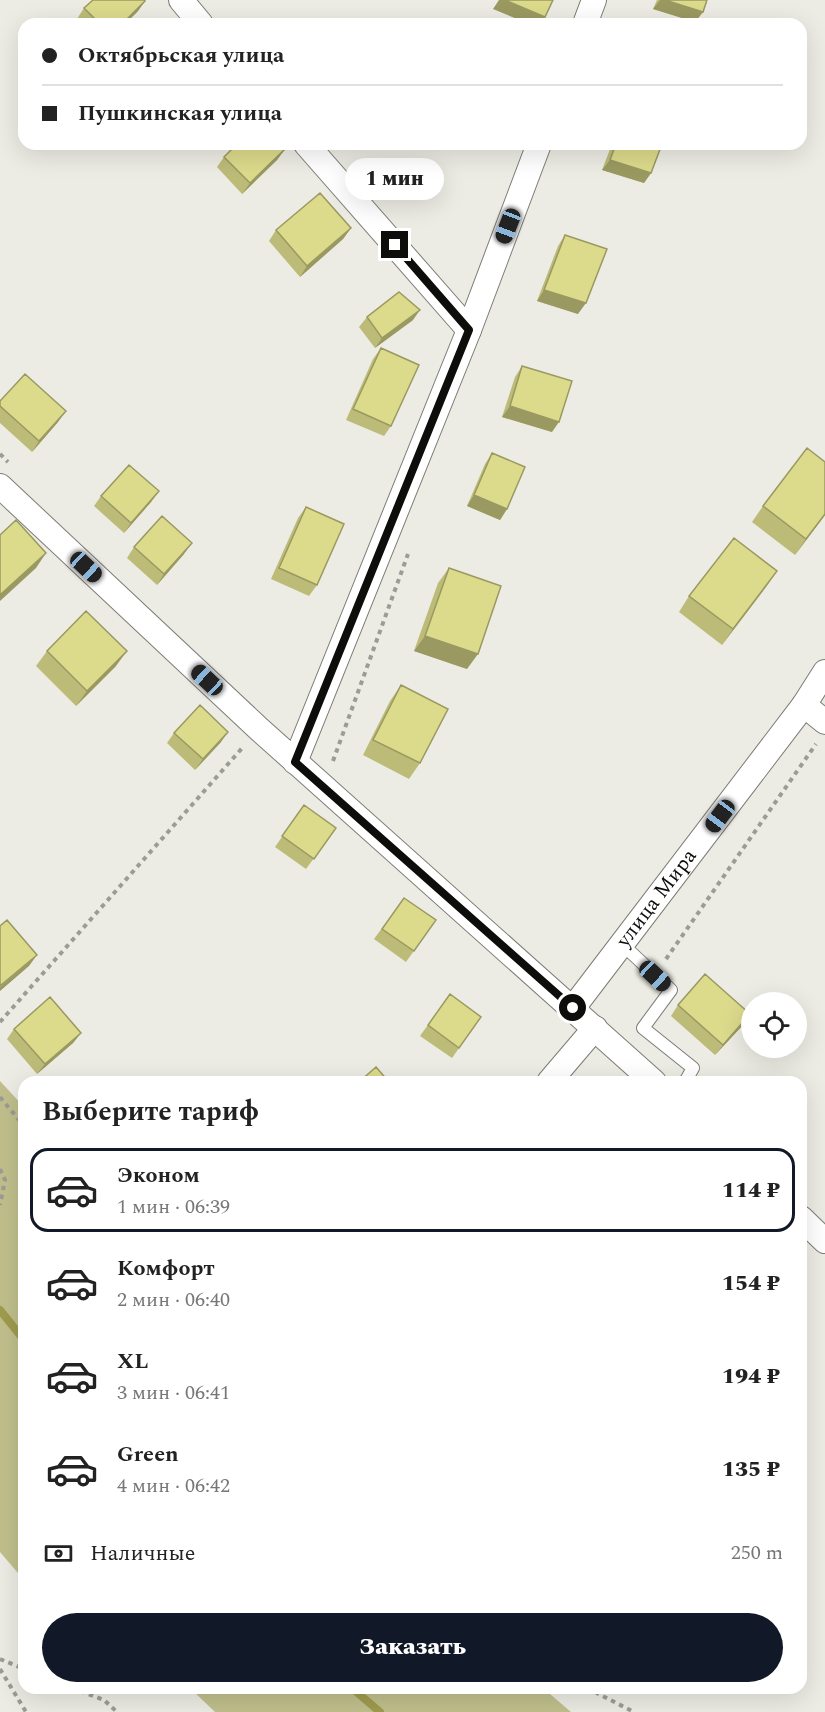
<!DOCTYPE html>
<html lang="ru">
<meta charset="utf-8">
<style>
body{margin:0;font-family:Spectral,serif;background:#f2f2f2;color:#222;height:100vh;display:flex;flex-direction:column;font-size:22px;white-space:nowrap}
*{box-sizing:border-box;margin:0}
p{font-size:20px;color:#767676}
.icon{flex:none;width:33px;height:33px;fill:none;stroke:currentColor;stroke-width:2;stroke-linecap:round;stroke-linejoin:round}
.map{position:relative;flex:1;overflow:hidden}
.drawer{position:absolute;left:18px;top:1076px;width:789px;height:618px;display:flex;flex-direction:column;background:#fff;border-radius:18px;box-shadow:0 6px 24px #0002}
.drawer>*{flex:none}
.hud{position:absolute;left:18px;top:18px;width:789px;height:132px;border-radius:18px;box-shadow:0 6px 24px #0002;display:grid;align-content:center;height:132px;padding:0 24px;background:#fff}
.fabs{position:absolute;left:741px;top:992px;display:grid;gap:12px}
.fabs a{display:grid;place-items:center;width:66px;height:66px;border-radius:50%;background:#fff;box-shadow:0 6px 24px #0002;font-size:30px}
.end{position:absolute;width:27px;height:27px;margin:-14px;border:8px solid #0d0d0b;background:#fff;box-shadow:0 0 0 3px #fff}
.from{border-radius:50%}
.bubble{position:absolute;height:42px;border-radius:21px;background:#fff;box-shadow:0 6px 24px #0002;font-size:20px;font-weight:800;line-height:42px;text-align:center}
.car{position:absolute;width:18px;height:36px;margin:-18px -9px;border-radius:8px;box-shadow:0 0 4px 2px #0007;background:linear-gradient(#222 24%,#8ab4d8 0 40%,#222 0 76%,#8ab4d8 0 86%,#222 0)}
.hud b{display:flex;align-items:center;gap:21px;height:57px;font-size:22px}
.hud b+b{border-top:2px solid #e0e0e0}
.hud i{width:15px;height:15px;background:#222}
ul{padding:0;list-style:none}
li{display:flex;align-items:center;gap:18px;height:84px;margin:0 12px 9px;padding:0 12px;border:3px solid transparent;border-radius:18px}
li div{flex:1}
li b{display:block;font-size:22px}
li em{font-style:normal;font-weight:800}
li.on{border-color:#111827}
li>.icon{width:54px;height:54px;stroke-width:1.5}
h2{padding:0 24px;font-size:27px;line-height:72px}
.pay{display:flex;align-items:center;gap:15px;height:66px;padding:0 24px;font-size:22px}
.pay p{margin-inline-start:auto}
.primary-button{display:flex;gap:12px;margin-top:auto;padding:12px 24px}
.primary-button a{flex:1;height:69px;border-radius:36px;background:#111827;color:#fff;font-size:24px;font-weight:800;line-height:69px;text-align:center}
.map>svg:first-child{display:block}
.green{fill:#c0bf8c}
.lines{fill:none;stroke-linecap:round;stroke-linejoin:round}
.stream{stroke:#9f9b4e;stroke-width:8}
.service-casing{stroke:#7d7d76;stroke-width:14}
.minor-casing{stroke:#7d7d76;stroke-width:26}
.path{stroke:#9c9c96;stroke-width:4;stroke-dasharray:4.5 4.5;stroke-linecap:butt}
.service{stroke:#fff;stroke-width:12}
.minor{stroke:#fff;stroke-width:24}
.wall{fill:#bdbb78}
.shaded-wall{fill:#9a9961}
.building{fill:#dcda8b;stroke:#9a9961;stroke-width:1.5}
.route{stroke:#0d0d0b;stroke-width:8}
.labels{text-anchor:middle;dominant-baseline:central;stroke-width:4.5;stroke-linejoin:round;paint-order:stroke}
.street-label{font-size:21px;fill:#0d0d0b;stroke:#fffffe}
</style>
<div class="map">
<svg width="825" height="1712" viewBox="0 0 825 1712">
<rect width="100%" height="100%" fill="#ecece4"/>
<!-- green -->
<path class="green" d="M0,1081L24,1107V1580L0,1552Z
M190,1688H543L571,1712H215Z"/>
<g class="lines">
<!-- stream -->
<path class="stream" d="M0,1310L24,1340
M352,1688L380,1712"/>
<!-- service casing -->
<g class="service-casing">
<path id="service" d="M623,945L671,990L643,1028L693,1068L685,1082"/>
</g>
<!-- minor casing -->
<g class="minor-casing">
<g id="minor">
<path d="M181,0L201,24"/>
<path d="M585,24L594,0"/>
<path d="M306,144L469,330"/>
<path d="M0,486L259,729L654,1082"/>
<path d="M804,705L825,722"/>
<path d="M295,762L469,330L539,144"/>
<path id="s1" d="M573,1008L804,705L825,672"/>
<path d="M549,1082L595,1028"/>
<path d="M801,1218L825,1241"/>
</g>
</g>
<!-- path -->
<path class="path" d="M0,454L8,462
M333,761L408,554
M666,959L816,744
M0,1022L244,746
M0,1097L24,1126
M0,1169L5,1180L0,1205
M0,1659L24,1669
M0,1669L26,1712
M72,1688L104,1700L117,1712
M587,1688L634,1712"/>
<!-- service -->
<use href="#service" class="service"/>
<!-- minor -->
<use href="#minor" class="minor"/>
</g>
<!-- wall -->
<path class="wall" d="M657,0H707L703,12L695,22L653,9Z
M145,1L138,11L125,24H82L77,19L84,8Z
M612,144H662L651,173L644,183L602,170Z
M285,149L277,160L242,194L217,167L224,157Z
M351,228L343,239L300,277L269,241L276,230Z
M565,235L578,314L537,301L558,246Z
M367,317L413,320L375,348L359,327Z
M381,348L391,426L384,436L346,420L373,359Z
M522,366L552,432L502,417L515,377Z
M0,401L58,422L32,452L0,423Z
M492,453L507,509L500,520L467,506L485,464Z
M159,491L151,502L124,533L94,506L101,496Z
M763,506L825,515L795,555L752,522Z
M306,507L317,585L309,596L271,579L298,518Z
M134,547L184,554L157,585L127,558Z
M449,568L467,669L414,651L438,583Z
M777,571L722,645L679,612L689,596Z
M47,651L116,666L76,706L36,666Z
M401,685L420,763L409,779L363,755L390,701Z
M174,733L221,742L195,770L167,743Z
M304,805L336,828L306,869L275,847Z
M404,898L436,920L406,962L374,939Z
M450,994L481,1017L452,1058L420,1036Z
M678,1005L750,1014L743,1025L715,1055L671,1016Z
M14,1029L81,1033L73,1043L37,1074L7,1039Z"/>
<!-- shaded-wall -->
<path class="shaded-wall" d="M499,0H505L545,17L541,24H529L493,9Z
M660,0H665L703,12L695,22L653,9Z
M145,1L138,11L125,24H122Z
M285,149L277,160L242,194L250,183Z
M610,160L651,173L644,183L602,170Z
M351,228L343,239L300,277L307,266Z
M544,290L586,303L578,314L537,301Z
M420,310L413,320L375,348L382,338Z
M510,406L559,422L552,432L502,417Z
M66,411L58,422L32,452L39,441Z
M159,491L151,502L124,533L131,523Z
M474,495L507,509L500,520L467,506Z
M825,514V515L795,555L806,539Z
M192,543L184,554L157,585L164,574Z
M46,553L36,568L0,601V595Z
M777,571L766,587L722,645L733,629Z
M425,636L478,654L467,669L414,651Z
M127,651L116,666L76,706L87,691Z
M228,732L221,742L195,770L203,759Z
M37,955L29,966L0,991V987Z
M750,1014L743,1025L715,1055L723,1045Z
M81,1033L73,1043L37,1074L45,1064Z"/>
<!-- building -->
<path class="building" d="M93,0H145V1L122,24H100L84,8Z
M505,0H553L545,17Z
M665,0H707L703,12Z
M310,20L314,24H304Z
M237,144H280L285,149L250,183L224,157Z
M616,144H662L651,173L610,160Z
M320,193L351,228L307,266L276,230Z
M565,235L607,249L586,303L544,290Z
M399,292L420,310L382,338L367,317Z
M381,348L419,365L391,426L353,409Z
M522,366L572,381L559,422L510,406Z
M25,374L66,411L39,441L0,406V401Z
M807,448L825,462V514L806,539L763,506Z
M492,453L525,467L507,509L474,495Z
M129,465L159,491L131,523L101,496Z
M306,507L344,524L317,585L279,568Z
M162,516L192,543L164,574L134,547Z
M16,520L46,553L0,595V535Z
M734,538L777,571L733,629L689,596Z
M449,568L501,586L478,654L425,636Z
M86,611L127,651L87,691L47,651Z
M401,685L448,709L420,763L373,740Z
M200,705L228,732L203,759L174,733Z
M304,805L336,828L314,859L282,836Z
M404,898L436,920L414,951L382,929Z
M7,920L37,955L0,986V926Z
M705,974L750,1014L723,1045L678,1005Z
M450,994L481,1017L459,1048L428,1025Z
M50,997L81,1033L45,1064L14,1029Z
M376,1067L389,1082H359Z"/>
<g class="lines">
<!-- route -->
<path class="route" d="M395,245L469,330L295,762L573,1008"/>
</g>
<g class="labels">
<!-- street labels -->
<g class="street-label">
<text stroke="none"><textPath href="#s1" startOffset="138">улица Мира</textPath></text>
</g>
</g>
</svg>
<div class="fabs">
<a><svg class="icon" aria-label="locate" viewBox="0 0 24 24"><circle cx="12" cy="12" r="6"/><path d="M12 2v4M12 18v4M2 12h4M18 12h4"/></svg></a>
</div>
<i class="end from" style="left:573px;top:1008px"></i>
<i class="end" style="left:395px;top:245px"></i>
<div class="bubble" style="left:345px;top:158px;width:99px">1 мин</div>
<i class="car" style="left:508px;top:226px;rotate:201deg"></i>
<i class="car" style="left:86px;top:567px;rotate:133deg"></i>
<i class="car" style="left:207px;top:680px;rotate:313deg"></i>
<i class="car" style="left:720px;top:816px;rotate:217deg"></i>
<i class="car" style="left:655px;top:976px;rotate:133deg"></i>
<div class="hud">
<b><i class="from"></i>Октябрьская улица</b>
<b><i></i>Пушкинская улица</b>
</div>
<section class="drawer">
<h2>Выберите тариф</h2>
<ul>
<li class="on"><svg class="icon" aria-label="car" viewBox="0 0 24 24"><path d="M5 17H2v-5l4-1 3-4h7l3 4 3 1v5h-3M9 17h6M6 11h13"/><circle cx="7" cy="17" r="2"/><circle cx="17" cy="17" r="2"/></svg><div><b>Эконом</b><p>1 мин · 06:39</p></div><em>114 ₽</em></li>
<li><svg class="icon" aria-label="car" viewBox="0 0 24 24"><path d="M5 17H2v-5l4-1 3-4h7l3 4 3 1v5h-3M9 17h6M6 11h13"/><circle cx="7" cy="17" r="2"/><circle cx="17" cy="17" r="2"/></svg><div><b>Комфорт</b><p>2 мин · 06:40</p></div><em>154 ₽</em></li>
<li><svg class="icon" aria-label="car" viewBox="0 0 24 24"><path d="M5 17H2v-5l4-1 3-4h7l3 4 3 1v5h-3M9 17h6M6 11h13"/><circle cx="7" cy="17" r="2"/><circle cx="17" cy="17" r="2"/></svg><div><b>XL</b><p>3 мин · 06:41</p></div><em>194 ₽</em></li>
<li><svg class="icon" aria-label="car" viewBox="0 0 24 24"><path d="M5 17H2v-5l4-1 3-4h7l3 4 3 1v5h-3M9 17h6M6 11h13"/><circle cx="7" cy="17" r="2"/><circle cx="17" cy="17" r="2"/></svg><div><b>Green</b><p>4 мин · 06:42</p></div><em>135 ₽</em></li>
</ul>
<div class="pay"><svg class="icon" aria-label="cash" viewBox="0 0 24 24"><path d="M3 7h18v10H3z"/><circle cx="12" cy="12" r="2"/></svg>Наличные<p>250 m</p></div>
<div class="primary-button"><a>Заказать</a></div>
</section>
</div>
